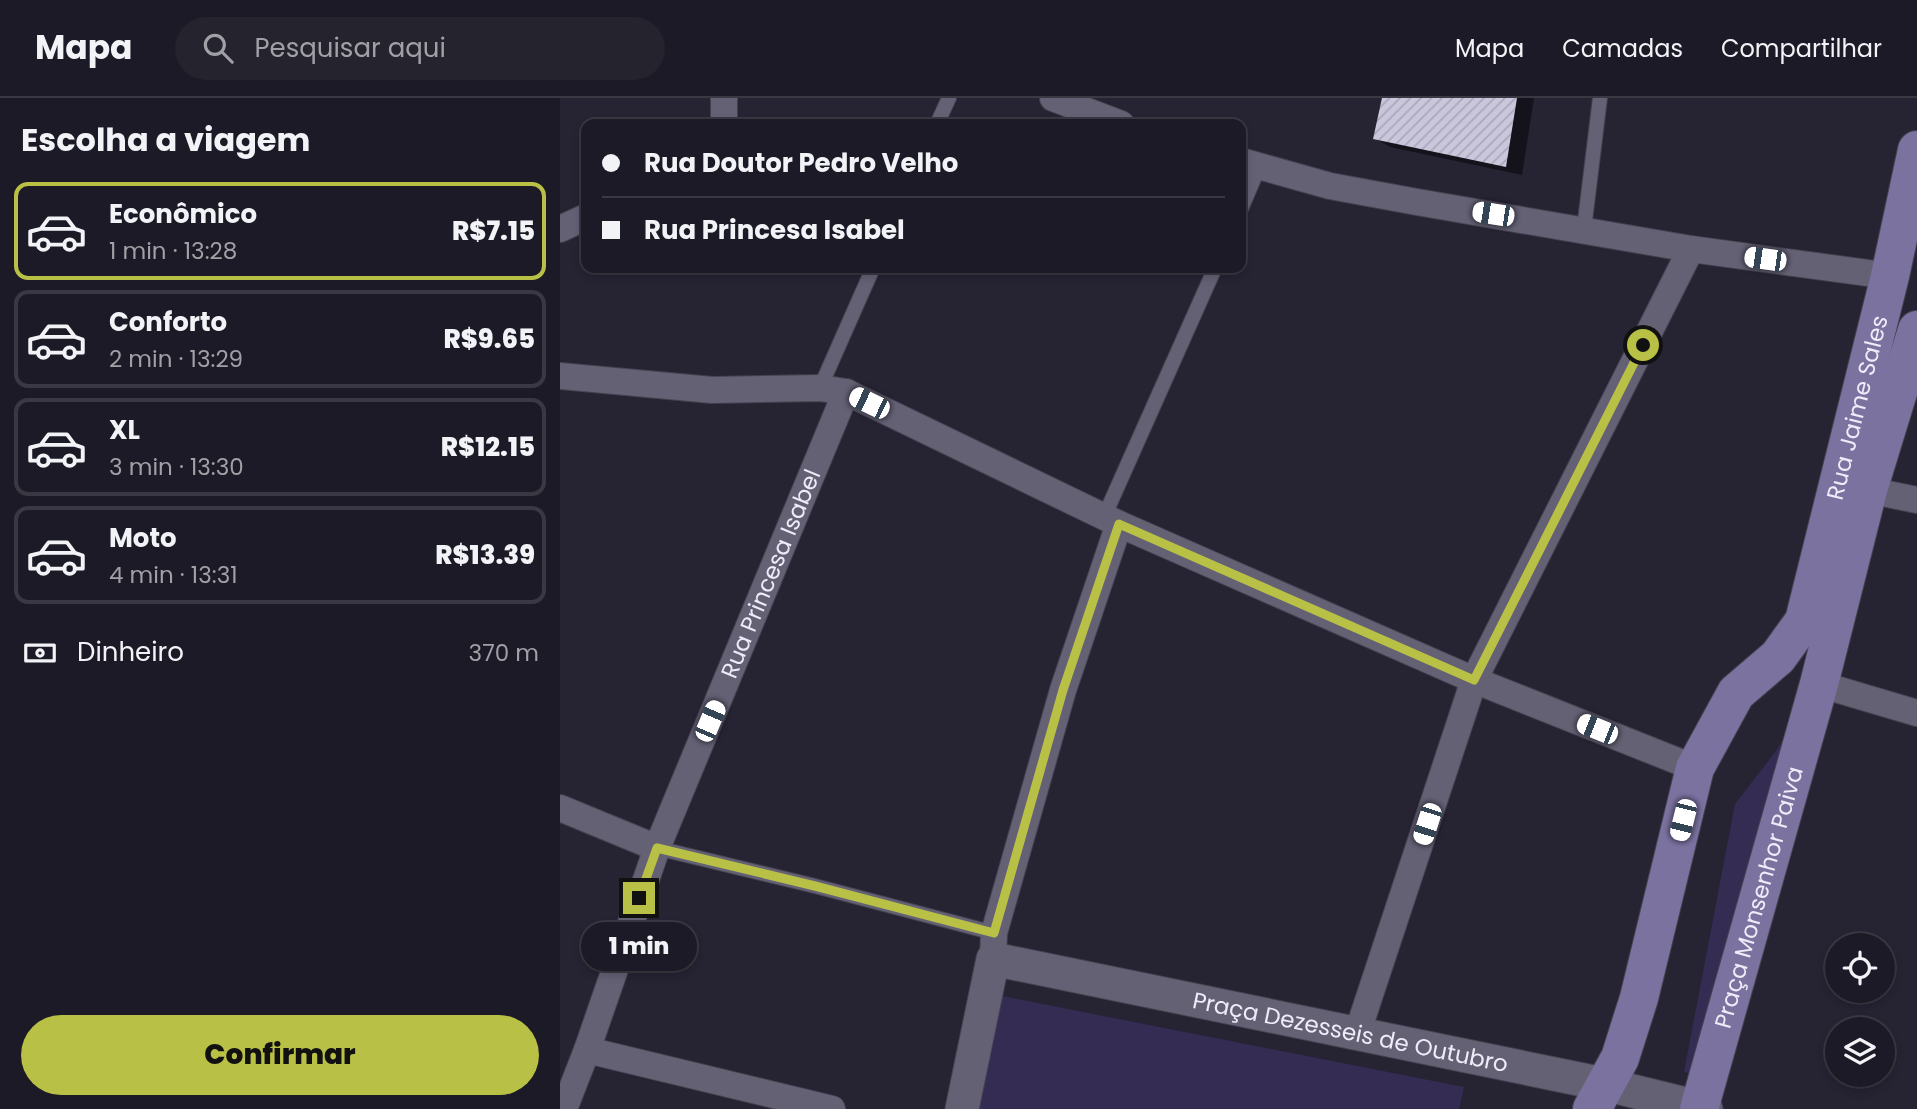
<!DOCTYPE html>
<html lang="pt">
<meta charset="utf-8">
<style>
body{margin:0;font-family:Poppins,sans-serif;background:#25232e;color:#f1f3f6;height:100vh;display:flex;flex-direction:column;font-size:26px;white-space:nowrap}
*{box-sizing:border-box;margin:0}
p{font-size:23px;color:#a0a1a7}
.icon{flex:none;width:38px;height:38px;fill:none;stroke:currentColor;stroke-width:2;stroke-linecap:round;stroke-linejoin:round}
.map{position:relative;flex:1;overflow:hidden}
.details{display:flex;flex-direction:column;background:#1c1a26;width:560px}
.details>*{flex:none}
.hud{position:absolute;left:21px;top:21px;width:665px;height:154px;border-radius:14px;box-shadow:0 4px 10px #0003,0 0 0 2px #3a3843;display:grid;align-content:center;height:154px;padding:0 21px;background:#1c1a26}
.tools{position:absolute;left:1265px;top:835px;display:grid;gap:14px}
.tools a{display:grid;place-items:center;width:70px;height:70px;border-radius:50%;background:#1c1a26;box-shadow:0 4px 10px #0003,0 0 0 2px #3a3843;font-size:35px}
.end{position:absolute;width:32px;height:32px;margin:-16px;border:9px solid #b9c046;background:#111;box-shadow:0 0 0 4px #111}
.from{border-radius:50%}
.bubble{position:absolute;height:49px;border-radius:24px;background:#1c1a26;box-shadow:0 4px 10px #0003,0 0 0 2px #3a3843;font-size:23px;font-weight:800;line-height:49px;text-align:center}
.car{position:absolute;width:21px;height:42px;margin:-21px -10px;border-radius:9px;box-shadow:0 0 5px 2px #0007;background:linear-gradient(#fff 24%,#345 0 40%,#fff 0 76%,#345 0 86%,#fff 0)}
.hud b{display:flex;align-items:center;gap:24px;height:66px;font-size:26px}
.hud b+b{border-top:2px solid #3a3843}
.hud i{width:18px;height:18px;background:#f1f3f6}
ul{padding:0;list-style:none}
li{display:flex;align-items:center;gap:21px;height:98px;margin:0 14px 10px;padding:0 7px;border:4px solid #3a3843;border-radius:14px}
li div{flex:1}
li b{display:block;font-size:26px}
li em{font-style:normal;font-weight:800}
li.selected{border-color:#b9c046}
li>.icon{width:63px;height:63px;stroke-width:1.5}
h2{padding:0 21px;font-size:32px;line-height:84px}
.pay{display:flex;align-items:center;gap:18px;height:77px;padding:0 21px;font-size:26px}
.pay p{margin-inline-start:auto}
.action{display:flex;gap:14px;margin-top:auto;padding:14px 21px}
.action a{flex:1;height:80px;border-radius:42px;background:#b9c046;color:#111;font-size:28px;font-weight:800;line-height:80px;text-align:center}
header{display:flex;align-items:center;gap:42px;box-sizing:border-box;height:98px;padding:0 35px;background:#1c1a26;border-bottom:2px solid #3a3843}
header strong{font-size:33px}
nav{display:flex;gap:38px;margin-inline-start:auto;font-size:24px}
.search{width:490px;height:63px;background:#25232e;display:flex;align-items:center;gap:18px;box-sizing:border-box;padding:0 24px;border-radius:38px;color:#a0a1a7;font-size:26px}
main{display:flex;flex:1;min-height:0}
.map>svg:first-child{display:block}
.green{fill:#352c54}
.shadow{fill:#0007}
.building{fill:url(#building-hatch)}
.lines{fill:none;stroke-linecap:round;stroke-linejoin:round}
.service-casing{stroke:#454250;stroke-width:16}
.minor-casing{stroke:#454250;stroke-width:28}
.tertiary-casing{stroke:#454250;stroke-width:35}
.primary-casing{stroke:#454250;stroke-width:40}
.service{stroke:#646175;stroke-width:14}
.minor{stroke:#646175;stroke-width:26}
.tertiary{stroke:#646175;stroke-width:33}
.primary{stroke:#7b72a0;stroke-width:38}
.route{stroke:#b9c046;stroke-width:9}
.labels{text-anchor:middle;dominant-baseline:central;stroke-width:7;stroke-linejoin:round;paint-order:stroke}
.street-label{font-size:23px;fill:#eeecf8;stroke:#0f0d15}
</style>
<header>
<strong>Mapa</strong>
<div class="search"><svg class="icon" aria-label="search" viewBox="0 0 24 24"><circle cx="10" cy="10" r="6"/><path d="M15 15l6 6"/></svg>Pesquisar aqui</div>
<nav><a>Mapa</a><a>Camadas</a><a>Compartilhar</a></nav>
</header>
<main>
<section class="details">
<h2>Escolha a viagem</h2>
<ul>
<li class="selected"><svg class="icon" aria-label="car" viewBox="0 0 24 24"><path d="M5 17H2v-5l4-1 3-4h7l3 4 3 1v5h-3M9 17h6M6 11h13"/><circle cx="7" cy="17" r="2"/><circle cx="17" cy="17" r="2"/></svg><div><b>Econômico</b><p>1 min · 13:28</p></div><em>R$7.15</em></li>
<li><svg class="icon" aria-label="car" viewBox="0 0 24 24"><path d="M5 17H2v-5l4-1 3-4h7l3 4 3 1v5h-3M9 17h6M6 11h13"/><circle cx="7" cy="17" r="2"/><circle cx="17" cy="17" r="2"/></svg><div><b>Conforto</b><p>2 min · 13:29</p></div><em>R$9.65</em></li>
<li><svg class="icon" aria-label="car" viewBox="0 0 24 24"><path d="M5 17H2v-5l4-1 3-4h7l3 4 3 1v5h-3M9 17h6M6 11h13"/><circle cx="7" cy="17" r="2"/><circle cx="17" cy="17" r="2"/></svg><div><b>XL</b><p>3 min · 13:30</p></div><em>R$12.15</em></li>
<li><svg class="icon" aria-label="car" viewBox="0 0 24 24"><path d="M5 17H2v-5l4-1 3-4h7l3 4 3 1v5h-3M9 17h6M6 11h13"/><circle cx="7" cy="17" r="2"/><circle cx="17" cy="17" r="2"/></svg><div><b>Moto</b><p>4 min · 13:31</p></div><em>R$13.39</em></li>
</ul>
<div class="pay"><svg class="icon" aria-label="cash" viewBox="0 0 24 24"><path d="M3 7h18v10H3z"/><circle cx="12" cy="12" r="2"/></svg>Dinheiro<p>370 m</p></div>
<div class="action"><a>Confirmar</a></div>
</section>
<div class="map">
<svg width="1357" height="1011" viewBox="0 0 1357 1011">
<defs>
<pattern id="building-hatch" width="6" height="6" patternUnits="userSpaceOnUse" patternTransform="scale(1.75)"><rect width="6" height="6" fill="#cac7dd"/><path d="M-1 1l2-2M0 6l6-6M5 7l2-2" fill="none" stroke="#a9a7b8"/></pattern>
</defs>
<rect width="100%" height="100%" fill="#262333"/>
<!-- green -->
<path class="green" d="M1242,611L1167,981L1124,974L1175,706L1216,653Z
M442,898L904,989L899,1011H413Z"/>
<!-- shadow -->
<path class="shadow" d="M824,0H974L962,77L830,49L815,40Z"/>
<!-- building -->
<path class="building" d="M822,0H957L946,69L813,41Z"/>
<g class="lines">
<!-- service casing -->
<g class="service-casing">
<path id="service" d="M377,26L389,0
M681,111L699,69
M1024,131L1040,0
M260,290L313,170
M544,419L655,170
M97,750L255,788L434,835"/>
</g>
<!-- minor casing -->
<g class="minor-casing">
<g id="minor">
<path d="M493,0L561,26"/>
<path d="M164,26V0"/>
<path d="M681,63L770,88L857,104L1131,151L1330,178"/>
<path d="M0,131L26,119"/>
<path d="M0,278L152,292L260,290L286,294L559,426L914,582L1135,670"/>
<path d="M1308,392L1357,402"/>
<path d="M1259,586L1357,615"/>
<path d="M0,710L97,750"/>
<path d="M433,861L434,835L503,592L559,426"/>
<path d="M797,936L914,582L1131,151"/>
<path d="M27,952L272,1011"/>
<path id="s1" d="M4,1011L27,952L97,750L286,294"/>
</g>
</g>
<!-- tertiary casing -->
<g class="tertiary-casing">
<g id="tertiary">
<path id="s2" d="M402,1011L433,861L1048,987L1146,1011"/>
</g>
</g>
<!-- primary casing -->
<g class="primary-casing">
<g id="primary">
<path id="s3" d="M1032,1011L1060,960L1079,900L1135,670L1176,595L1218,559L1244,523L1330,178L1357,52"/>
<path id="s4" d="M1139,1011L1259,586L1308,392L1357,232"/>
</g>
</g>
<!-- service -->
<use href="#service" class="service"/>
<!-- minor -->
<use href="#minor" class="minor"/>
<!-- tertiary -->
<use href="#tertiary" class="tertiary"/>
<!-- primary -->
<use href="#primary" class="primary"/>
</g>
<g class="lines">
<!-- route -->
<path class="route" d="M79,800L97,750L255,788L434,835L503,592L559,426L914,582L1083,247"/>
</g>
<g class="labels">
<!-- street labels -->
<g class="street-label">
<text stroke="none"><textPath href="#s3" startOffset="763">Rua Jaime Sales</textPath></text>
<text stroke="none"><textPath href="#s1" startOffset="574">Rua Princesa Isabel</textPath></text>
<text stroke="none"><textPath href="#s4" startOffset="220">Praça Monsenhor Paiva</textPath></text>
<text stroke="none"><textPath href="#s2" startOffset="518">Praça Dezesseis de Outubro</textPath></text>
</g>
</g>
</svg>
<div class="tools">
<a><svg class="icon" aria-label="locate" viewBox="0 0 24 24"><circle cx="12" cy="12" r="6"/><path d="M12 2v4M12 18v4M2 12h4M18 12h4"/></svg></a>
<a><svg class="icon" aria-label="layers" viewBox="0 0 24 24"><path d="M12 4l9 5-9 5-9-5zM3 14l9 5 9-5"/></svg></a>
</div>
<i class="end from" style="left:1083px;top:247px"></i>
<i class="end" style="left:79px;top:800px"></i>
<div class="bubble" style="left:21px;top:824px;width:116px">1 min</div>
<i class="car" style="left:933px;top:116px;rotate:279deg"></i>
<i class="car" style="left:1205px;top:161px;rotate:278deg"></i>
<i class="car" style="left:309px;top:305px;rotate:296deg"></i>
<i class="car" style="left:150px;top:623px;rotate:23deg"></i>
<i class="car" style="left:1037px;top:631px;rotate:292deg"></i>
<i class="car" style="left:1123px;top:722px;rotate:194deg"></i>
<i class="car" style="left:867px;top:726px;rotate:198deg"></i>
<div class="hud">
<b><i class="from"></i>Rua Doutor Pedro Velho</b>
<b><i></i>Rua Princesa Isabel</b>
</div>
</div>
</main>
